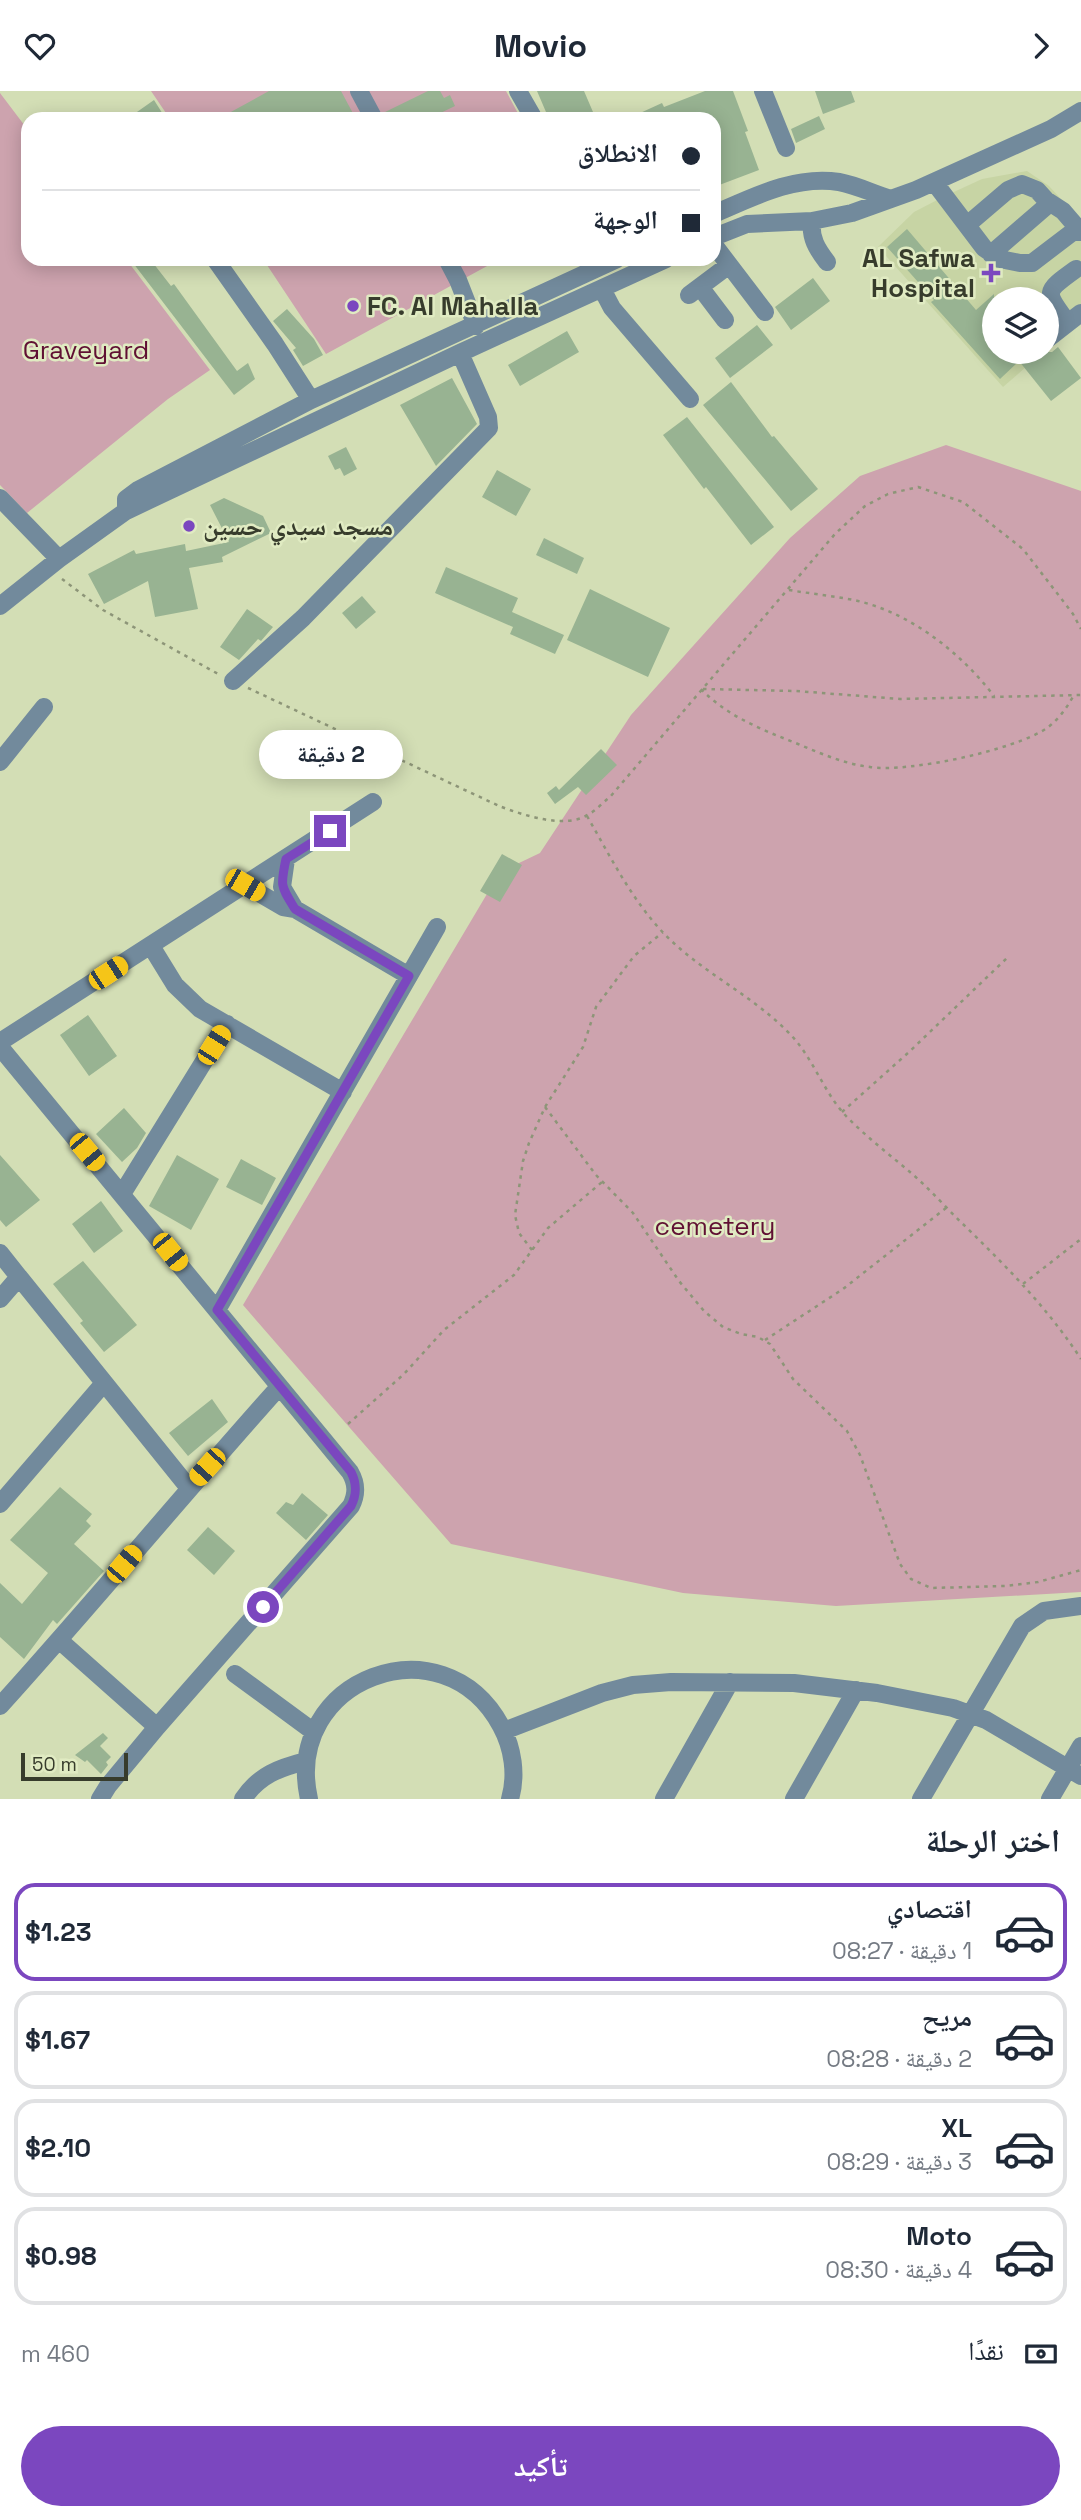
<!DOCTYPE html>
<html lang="ar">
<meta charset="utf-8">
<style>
body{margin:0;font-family:"Space Grotesk","Noto Naskh Arabic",sans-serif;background:#f2f2f3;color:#1f2937;direction:rtl;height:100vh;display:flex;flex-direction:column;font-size:26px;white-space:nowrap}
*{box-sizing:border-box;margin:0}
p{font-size:23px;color:#747a83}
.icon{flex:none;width:38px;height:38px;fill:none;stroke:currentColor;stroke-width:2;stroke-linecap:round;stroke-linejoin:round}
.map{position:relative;height:1708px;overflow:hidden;direction:ltr}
.drawer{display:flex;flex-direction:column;background:#fff;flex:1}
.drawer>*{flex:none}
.guide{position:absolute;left:21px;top:21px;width:700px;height:154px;border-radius:21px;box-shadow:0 4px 18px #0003;direction:rtl;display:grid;align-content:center;height:154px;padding:0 21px;background:#fff}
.fabs{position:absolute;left:982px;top:196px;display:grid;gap:14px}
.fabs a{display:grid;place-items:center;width:77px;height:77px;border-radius:50%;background:#fff;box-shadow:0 4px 18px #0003;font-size:35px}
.scale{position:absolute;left:21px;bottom:18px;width:107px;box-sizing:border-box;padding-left:7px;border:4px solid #373c2c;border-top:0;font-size:19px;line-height:24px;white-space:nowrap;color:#373c2c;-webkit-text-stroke:5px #e0ebc2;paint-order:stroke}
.end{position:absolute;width:32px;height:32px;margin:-16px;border:9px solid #7b47bf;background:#fff;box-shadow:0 0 0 4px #fff}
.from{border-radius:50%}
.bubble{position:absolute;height:49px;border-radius:24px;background:#fff;box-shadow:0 4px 18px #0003;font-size:23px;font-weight:700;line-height:49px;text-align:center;direction:rtl}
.car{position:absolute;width:21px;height:42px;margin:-21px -10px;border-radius:9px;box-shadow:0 0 5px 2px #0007;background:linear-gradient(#f5c518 24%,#345 0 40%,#f5c518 0 76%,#345 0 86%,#f5c518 0)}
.guide b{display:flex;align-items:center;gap:24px;height:66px;font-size:26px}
.guide b+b{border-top:2px solid #e0e1e3}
.guide i{width:18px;height:18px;background:#1f2937}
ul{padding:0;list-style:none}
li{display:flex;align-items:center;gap:21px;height:98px;margin:0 14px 10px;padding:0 7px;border:4px solid #e0e1e3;border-radius:21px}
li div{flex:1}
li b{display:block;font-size:26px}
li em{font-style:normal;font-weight:700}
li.active{border-color:#7b47bf}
li>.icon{width:63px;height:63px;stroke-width:1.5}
h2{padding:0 21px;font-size:32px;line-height:84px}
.pay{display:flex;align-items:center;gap:18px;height:77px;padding:0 21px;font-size:26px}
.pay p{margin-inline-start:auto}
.primary-button{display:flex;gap:14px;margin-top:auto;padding:14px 21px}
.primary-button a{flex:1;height:80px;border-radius:42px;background:#7b47bf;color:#fff;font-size:28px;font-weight:700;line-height:80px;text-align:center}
header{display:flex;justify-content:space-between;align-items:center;height:91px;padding:0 21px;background:#fff;font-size:32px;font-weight:700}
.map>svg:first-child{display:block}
.built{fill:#c7d4a4}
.green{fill:#cda3ae}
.building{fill:#98b392}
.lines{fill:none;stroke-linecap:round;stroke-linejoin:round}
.path{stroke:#8d9578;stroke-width:2.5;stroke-dasharray:3.5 5;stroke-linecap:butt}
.minor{stroke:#728a9c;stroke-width:18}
.route{stroke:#7b47bf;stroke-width:9}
.poi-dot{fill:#7b47bf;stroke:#e0ebc2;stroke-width:2.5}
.labels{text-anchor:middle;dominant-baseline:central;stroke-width:5;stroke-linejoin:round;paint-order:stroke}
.poi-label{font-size:26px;font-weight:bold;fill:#373c2c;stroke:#e0ebc2;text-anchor:start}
.park-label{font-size:26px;fill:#601033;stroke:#e0ebc2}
</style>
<header><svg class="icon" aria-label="forward" viewBox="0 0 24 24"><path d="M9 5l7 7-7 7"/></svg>Movio<svg class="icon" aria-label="heart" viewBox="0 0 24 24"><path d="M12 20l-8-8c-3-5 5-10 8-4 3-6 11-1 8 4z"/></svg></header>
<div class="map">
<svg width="1081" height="1708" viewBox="0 0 1081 1708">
<rect width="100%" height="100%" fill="#d3deb5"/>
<!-- built -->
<path class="built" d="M1027,80L1049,95L1081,130V227L1047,258L1046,208H994V261H1043L1003,296L878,156L914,121L943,106L982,88Z"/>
<!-- green -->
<path class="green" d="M151,0H506L521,28H170Z
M0,2L28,39V168H126L210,279L168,308L27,422L0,394Z
M263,168H500L326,263Z
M946,354L1081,400V1501L836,1515L683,1502L451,1453L243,1214L500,781L540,762L631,624L790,447L860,385Z"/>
<!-- building -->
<path class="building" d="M269,0H341L356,28H218Z
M428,0H440L444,7L450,4L455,15L428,28H385L383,22Z
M537,0H584L596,28H549Z
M705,0H733L748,40L745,41L759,79L714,96V28H627L662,12L664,16Z
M815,0H851L855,11L823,23Z
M154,9L166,28H127Z
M819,25L825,38L796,52L791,38Z
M907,138L976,219L994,203V261H1052L1058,256L1081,287L1051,310L1019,270L1000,288L931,211L934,209L887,156Z
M130,168H150L171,195L174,193L237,280L248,272L255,288L234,304Z
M813,187L830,210L791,239L775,216Z
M287,218L314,248L323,264L303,275L293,259L296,257L273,230Z
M757,234L773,254L730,287L715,267Z
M567,240L579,261L520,295L508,274Z
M452,287L477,333L436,375L400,314Z
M731,291L772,346L774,345L818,398L791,420L703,314Z
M687,326L774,436L751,454L706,396L704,398L663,344Z
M346,356L357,378L344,385L340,377L335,379L328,365Z
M497,379L531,398L516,425L482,406Z
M224,407L263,425L271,442L222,466L223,471L189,477L198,518L155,526L148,490L104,513L88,483L134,459L136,463L185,453L186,460L229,451L210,414Z
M544,447L584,467L577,483L536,464Z
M446,476L518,507L512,521L564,544L555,563L510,543L513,536L435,502Z
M590,498L670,537L648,586L567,549Z
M362,505L376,521L356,538L342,522Z
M247,518L273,536L261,550L258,548L239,569L220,556Z
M601,658L617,674L586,704L578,696L555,713L547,702L556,695L559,699Z
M502,763L522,774L500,811L480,800Z
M88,924L117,965L89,985L60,944Z
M124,1017L146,1042L137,1057L122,1071L96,1043Z
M0,1064L40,1109L6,1136L0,1129Z
M177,1064L219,1088L191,1139L149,1115Z
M241,1068L276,1087L262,1114L226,1096Z
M101,1110L123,1140L94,1162L72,1133Z
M83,1170L137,1234L104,1261L80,1232L83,1230L53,1193Z
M212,1308L228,1331L188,1365L169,1342Z
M60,1396L92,1423L86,1430L91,1435L74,1453L104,1480L57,1533L53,1529L24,1568L0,1546V1492L22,1513L48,1482L10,1449Z
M302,1402L328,1424L306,1449L276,1422L286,1411L293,1414Z
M208,1436L235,1460L214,1484L187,1459Z
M103,1642L108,1647L100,1655L111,1666L106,1671L108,1674L101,1683L87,1669L85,1671L75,1664Z"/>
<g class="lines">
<!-- path -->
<path class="path" d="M62,488L103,519L220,584
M789,499C812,503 836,505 858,510C912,523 961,562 994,605
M248,597L499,715C523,724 566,739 589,723C597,719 603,711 610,706L835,443L865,415L888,403L918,396L963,411L1023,458L1073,523L1081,538
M701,598C728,626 763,639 798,653C822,663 845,673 870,676C908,682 1015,659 1047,637C1059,628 1066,618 1074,604
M703,598L796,600L900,608L1081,604
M587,725C613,770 637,820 677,855C713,887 755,907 790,943C815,969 824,1004 850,1029C869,1048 890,1064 910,1081C930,1098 948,1119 967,1137C1009,1178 1049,1219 1081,1268
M545,1016L596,1084L633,1122L679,1190L704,1220L723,1236L741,1243L758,1246L770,1253L793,1288L847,1340L860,1364L900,1473L911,1488L931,1497L1005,1495L1038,1491L1081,1479
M842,1021L909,961L1007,867
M532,1159L519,1142L515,1124L523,1070L529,1052L545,1016L583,956L596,916L634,865L663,841
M1023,1193L1081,1148
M765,1249L843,1198L946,1117
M348,1333L404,1283L444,1239L514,1184L548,1137L602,1091"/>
<!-- minor -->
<path class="minor" d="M359,0L374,28
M518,0L534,28
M763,0L786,57
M934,91L984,157L1000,168L1020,172H1032L1078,137
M714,123C753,106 795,84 839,91C856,94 874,103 891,108
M812,130C810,147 817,158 827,171
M967,134L1008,99L1022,93L1037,99L1046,109L1063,120L1081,141
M714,146L747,133L812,130L852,122L916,99L1051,38L1081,20
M714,154L765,221
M991,163L1050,112
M215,168L275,253L311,309
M447,168L458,189L476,235
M700,196L725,229
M602,198L612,217L690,308
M689,204L729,174
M1068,232C1044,200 1044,201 1076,178
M1046,249L1081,222
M0,407L59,468
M126,420V408L138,399L311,309L617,168
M0,515L59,468L126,420L460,262L666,168
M233,590L303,527L489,337L488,326L460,262
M0,671L44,616
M286,768L282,796L295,818L409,885
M245,794L283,816L295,818
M151,855L175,894L200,918L343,1001
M0,951L373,711
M0,956L350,1381C357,1393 357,1403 351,1415L157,1636L108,1695L100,1708
M122,1103L227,933
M0,1162L19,1186
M0,1208L19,1186L189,1397
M217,1219L437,836
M0,1413L104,1292
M59,1549L157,1636
M235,1583L314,1641
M0,1615C95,1510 185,1401 279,1296
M504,1640L602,1602L633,1594L671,1591L794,1592L877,1602L953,1617L986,1629L1081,1685
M243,1708C259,1684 279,1677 306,1670
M309,1708C282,1588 443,1527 501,1635C513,1657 517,1684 510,1708
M664,1708L730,1591
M794,1708L856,1599
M921,1708L1022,1535L1044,1520L1081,1515
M1050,1708L1081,1655"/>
</g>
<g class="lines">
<!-- route -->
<path class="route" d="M263,1516L351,1415C357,1403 357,1393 351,1381L217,1219L409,885L295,818C281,795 280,796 286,768L330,740"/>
</g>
<!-- markers -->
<g class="poi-dot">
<path d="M987.5 171.5h7v7h7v7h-7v7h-7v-7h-7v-7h7z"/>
<circle cx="353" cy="215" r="7"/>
<circle cx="189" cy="435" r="7"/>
</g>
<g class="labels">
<!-- poi labels -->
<g class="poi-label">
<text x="975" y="167" text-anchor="end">AL Safwa<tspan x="975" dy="30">Hospital</tspan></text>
<text x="367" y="215">FC. Al Mahalla</text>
<text x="203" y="435">مسجد سيدي حسين</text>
</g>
<!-- park labels -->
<g class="park-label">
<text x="86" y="259">Graveyard</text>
<text x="715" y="1135">cemetery</text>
</g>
</g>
</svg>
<div class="fabs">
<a><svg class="icon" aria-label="layers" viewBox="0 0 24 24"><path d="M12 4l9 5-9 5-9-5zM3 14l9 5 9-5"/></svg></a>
</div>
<div class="scale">50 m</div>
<i class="end from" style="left:263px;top:1516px"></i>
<i class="end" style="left:330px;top:740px"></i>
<div class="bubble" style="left:259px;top:639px;width:144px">2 دقيقة</div>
<i class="car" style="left:245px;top:794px;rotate:120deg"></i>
<i class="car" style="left:108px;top:882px;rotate:57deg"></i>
<i class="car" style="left:214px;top:954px;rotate:32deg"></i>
<i class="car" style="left:87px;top:1061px;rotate:140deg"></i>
<i class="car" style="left:170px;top:1161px;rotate:141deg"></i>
<i class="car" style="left:207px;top:1376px;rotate:222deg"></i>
<i class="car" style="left:124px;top:1473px;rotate:40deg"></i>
<div class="guide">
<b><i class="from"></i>الانطلاق</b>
<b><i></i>الوجهة</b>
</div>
</div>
<section class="drawer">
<h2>اختر الرحلة</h2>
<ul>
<li class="active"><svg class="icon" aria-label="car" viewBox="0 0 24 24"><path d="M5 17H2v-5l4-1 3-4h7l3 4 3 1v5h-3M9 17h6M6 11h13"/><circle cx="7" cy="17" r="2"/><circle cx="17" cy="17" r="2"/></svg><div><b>اقتصادي</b><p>1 دقيقة · 08:27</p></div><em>$1.23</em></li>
<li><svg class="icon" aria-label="car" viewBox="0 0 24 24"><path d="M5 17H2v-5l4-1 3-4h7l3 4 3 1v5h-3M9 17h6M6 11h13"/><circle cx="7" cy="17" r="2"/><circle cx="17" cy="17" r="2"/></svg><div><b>مريح</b><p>2 دقيقة · 08:28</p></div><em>$1.67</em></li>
<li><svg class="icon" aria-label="car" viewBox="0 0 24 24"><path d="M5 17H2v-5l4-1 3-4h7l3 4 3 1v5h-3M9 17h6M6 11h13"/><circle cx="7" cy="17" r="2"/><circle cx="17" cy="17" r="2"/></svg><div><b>XL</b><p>3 دقيقة · 08:29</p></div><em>$2.10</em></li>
<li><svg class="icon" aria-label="car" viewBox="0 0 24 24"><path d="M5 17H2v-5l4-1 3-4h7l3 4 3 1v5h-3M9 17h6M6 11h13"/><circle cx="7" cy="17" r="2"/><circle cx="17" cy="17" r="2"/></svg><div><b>Moto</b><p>4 دقيقة · 08:30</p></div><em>$0.98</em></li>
</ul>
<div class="pay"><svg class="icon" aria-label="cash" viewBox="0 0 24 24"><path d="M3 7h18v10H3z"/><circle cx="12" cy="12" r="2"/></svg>نقدًا<p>460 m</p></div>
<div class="primary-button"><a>تأكيد</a></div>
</section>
